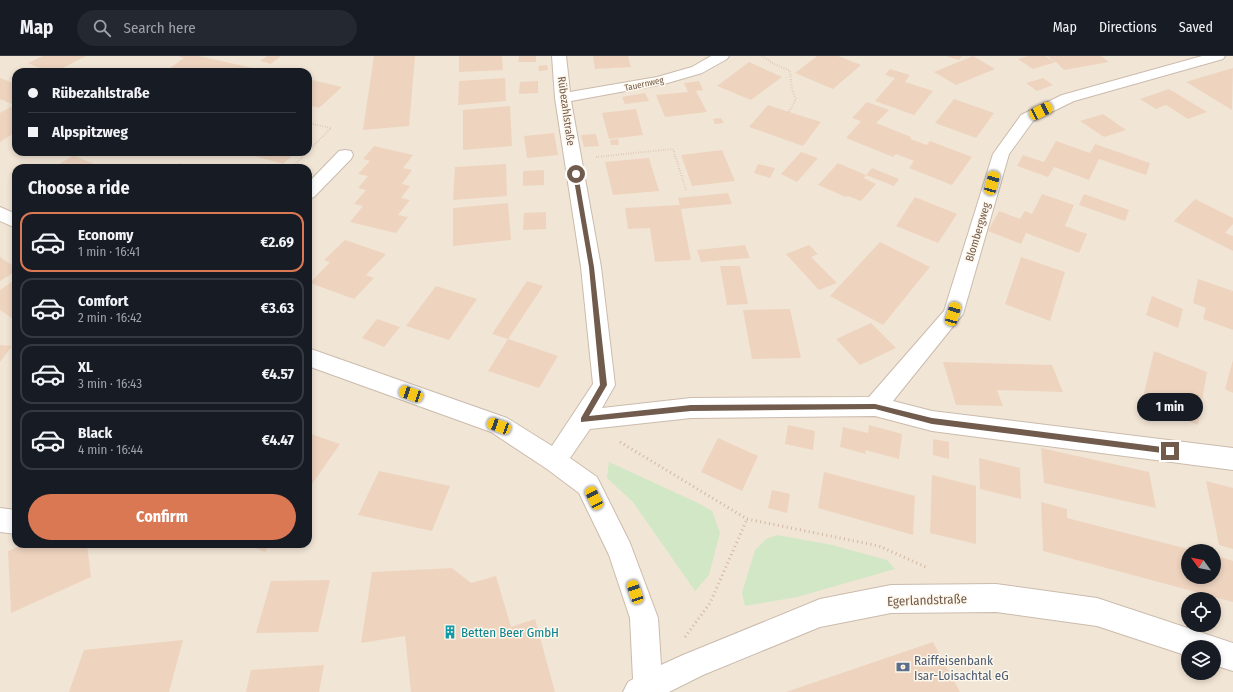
<!DOCTYPE html>
<meta charset="utf-8">
<style>
body{margin:0;font-family:"Fira Sans Condensed",sans-serif;background:#242831;color:#f1f3f6;height:100vh;display:flex;flex-direction:column;font-size:15px;white-space:nowrap}
*{box-sizing:border-box;margin:0}
p{font-size:13px;color:#9ea1a6}
.icon{flex:none;width:22px;height:22px;fill:none;stroke:currentColor;stroke-width:2;stroke-linecap:round;stroke-linejoin:round}
.map{position:relative;flex:1;overflow:hidden}
.side{position:absolute;left:12px;top:108px;width:300px;height:384px;display:flex;flex-direction:column;background:#171b24;border-radius:12px;box-shadow:0 2px 6px #0003}
.side>*{flex:none}
.banner{position:absolute;left:12px;top:12px;width:300px;height:88px;border-radius:12px;box-shadow:0 2px 6px #0003;display:grid;align-content:center;height:88px;padding:0 16px;background:#171b24}
.needle{width:26px;rotate:303deg}
.tools{position:absolute;left:1181px;top:488px;display:grid;gap:8px}
.tools a{display:grid;place-items:center;width:40px;height:40px;border-radius:50%;background:#171b24;box-shadow:0 2px 6px #0003;font-size:20px}
.end{position:absolute;width:18px;height:18px;margin:-9px;border:5px solid #715b4d;background:#fff;box-shadow:0 0 0 2px #fff}
.from{border-radius:50%}
.bubble{position:absolute;height:28px;border-radius:14px;background:#171b24;box-shadow:0 2px 6px #0003;font-size:13px;font-weight:700;line-height:28px;text-align:center}
.car{position:absolute;width:12px;height:24px;margin:-12px -6px;border-radius:5px;box-shadow:0 0 3px 1px #0007;background:linear-gradient(#f5c518 24%,#345 0 40%,#f5c518 0 76%,#345 0 86%,#f5c518 0)}
.banner b{display:flex;align-items:center;gap:14px;height:38px;font-size:15px}
.banner b+b{border-top:1px solid #363941}
.banner i{width:10px;height:10px;background:#f1f3f6}
ul{padding:0;list-style:none}
li{display:flex;align-items:center;gap:12px;height:60px;margin:0 8px 6px;padding:0 8px;border:2px solid #363941;border-radius:12px}
li div{flex:1}
li b{display:block;font-size:15px}
li em{font-style:normal;font-weight:700}
li.current{border-color:#db7854}
li>.icon{width:36px;height:36px;stroke-width:1.5}
h2{padding:0 16px;font-size:18px;line-height:48px}
.cta{display:flex;gap:8px;margin-top:auto;padding:8px 16px}
.cta a{flex:1;height:46px;border-radius:24px;background:#db7854;color:#fff;font-size:16px;font-weight:700;line-height:46px;text-align:center}
header{display:flex;align-items:center;gap:24px;box-sizing:border-box;height:56px;padding:0 20px;background:#171b24;border-bottom:1px solid #363941}
header strong{font-size:19px}
nav{display:flex;gap:22px;margin-inline-start:auto;font-size:14px}
.search{width:280px;height:36px;background:#242831;display:flex;align-items:center;gap:10px;box-sizing:border-box;padding:0 14px;border-radius:22px;color:#9ea1a6;font-size:15px}
.map>svg:first-child{display:block}
.residential{fill:#f1e5d5;fill-rule:evenodd}
.green{fill:#d1e7c5}
.building{fill:#eed4bf}
.lines{fill:none;stroke-linecap:round;stroke-linejoin:round}
.minor-casing{stroke:#cbbbad;stroke-width:2}
.path-far1{stroke:#d2b7a3;stroke-width:2;stroke-dasharray:0.5 2;stroke-linecap:butt}
.path{stroke:#d2b7a3;stroke-width:3;stroke-dasharray:1 3.5;stroke-linecap:butt}
.minor{fill:#fff;fill-rule:evenodd}
.route{fill:#715b4d}
.labels{text-anchor:middle;dominant-baseline:central;stroke-width:3;stroke-linejoin:round;paint-order:stroke}
.far-street-label{font-size:9px;fill:#715b4d;stroke:#fef7eb}
.street-label{font-size:11px;fill:#715b4d;stroke:#fef7eb}
.near-street-label{font-size:13px;fill:#715b4d;stroke:#fef7eb}
.near-culture-label{font-size:13px;fill:#0d838f;stroke:#fef7eb;text-anchor:start}
.near-service-label{font-size:13px;fill:#4e5e75;stroke:#fef7eb;text-anchor:start}
</style>
<header>
<strong>Map</strong>
<div class="search"><svg class="icon" aria-label="search" viewBox="0 0 24 24"><circle cx="10" cy="10" r="6"/><path d="M15 15l6 6"/></svg>Search here</div>
<nav><a>Map</a><a>Directions</a><a>Saved</a></nav>
</header>
<div class="map">
<svg width="1233" height="636" viewBox="0 0 1233 636">
<rect width="100%" height="100%" fill="#faf3e6"/>
<!-- residential -->
<path class="residential" d="M0,0H1233V636H0ZM16,16H308V96H16ZM16,112H308V488H16ZM1188,495H1214V521H1188ZM1188,543H1214V569H1188ZM1188,591H1214V617H1188Z"/>
<!-- green -->
<path class="green" d="M609,406L700,448L712,455L720,477L709,519L695,535L633,446L607,422Z
M777,479L832,489L887,504L895,513L797,541L745,550L742,537L755,494L766,483Z"/>
<!-- building -->
<path class="building" d="M43,0H86L55,16H48L28,7Z
M178,0H199L262,14L260,16H164L184,2Z
M267,0H281L271,8L260,5Z
M374,0H415L409,70L363,74Z
M459,0H502L503,14L459,16Z
M519,0H536V6H518Z
M593,0H628L631,11L595,13Z
M817,0H838L861,9L833,33L795,17Z
M946,0H962L959,4Z
M973,0L995,13L956,29L934,16Z
M1028,0H1046L1054,6L1048,0H1101L1109,6L1064,14L1056,6L1033,13L1018,3Z
M749,6L782,21L751,44L717,30Z
M547,9L548,14L539,15L538,10Z
M1233,12L1232,54L1186,26L1202,21Z
M890,13L910,19L905,26L933,35L914,59L875,45L895,22L885,19Z
M0,22L16,28V76L0,86V57L14,49L0,43Z
M505,22L506,45L458,49L459,25Z
M1043,22L1053,29L1037,35L1026,27Z
M308,23L342,31L319,52L308,49Z
M538,25V37L519,38L520,26Z
M699,25L703,34L696,35L707,56L665,61L656,39L688,36L684,27Z
M1169,33L1207,56L1188,63L1166,49L1156,53L1140,43Z
M645,37L649,45L625,48L622,41Z
M954,43L994,57L976,82L935,67Z
M867,46L889,54L876,67L911,81L910,83L927,89L930,85L972,101L952,129L909,112L914,105L896,98L893,101L846,82L861,65L852,62Z
M768,49L789,56L821,66L803,90L749,71Z
M510,50L512,90L463,94V54Z
M636,53L643,79L609,83L602,57Z
M1103,58L1126,74L1104,81L1080,65Z
M721,62L724,67L715,68L713,63Z
M554,77L558,99L527,102L524,80Z
M596,78L599,90L584,91L581,79Z
M618,83L619,89H611L610,84Z
M1056,85L1090,97L1095,88L1150,107L1146,119L1099,103L1089,124L1054,111L1048,121L1017,110L1023,99L1044,106Z
M374,90L413,99L403,112L412,114L402,128L410,130L401,142L410,144L398,159L408,161L396,177L350,166L363,150L354,148L366,134L358,132L368,120L358,118L370,105L363,103Z
M722,94L735,125L692,130L681,99Z
M240,96H296L283,108Z
M801,96L818,102L797,126L781,118Z
M74,99L82,103L104,112H53Z
M649,102L659,135L613,139L605,106Z
M180,107L195,112H174Z
M838,107L866,119L864,122L876,128L861,145L848,140L846,141L818,129Z
M506,108L507,140L453,144L455,111Z
M758,108L775,112L770,122L754,117Z
M872,112L899,123L894,130L866,119Z
M544,114V129L523,130V115Z
M728,137L732,148L681,153L691,204L655,206L650,172L628,173L625,152L680,149L678,142Z
M1042,138L1074,149L1065,170L1087,178L1079,197L1026,177L1021,188L988,175L999,155L1020,163L1025,155L1032,158Z
M1084,138L1129,154L1125,165L1079,149Z
M915,141L957,158L938,187L896,170Z
M1195,143L1233,162V168L1225,177L1233,180V195L1174,165Z
M508,147L511,184L453,190V152Z
M546,156V173L523,174L524,157Z
M345,184L386,198L366,219L374,222L354,243L310,227L330,206L324,204Z
M880,186L930,211L883,269L830,240Z
M745,189L750,202L701,206L697,194Z
M809,189L818,198L811,201L837,227L819,234L786,198Z
M0,201L16,212V215L0,225Z
M1021,201L1065,216L1050,265L1005,248Z
M720,210H740L748,248L727,249Z
M16,223V265L0,254V234Z
M1198,223L1233,235V274L1203,263L1206,252L1193,247Z
M527,225L543,230L508,283L492,278Z
M436,230L477,243L449,284L406,270Z
M1152,240L1183,253L1178,272L1146,259Z
M790,253L801,302L752,303L743,254Z
M377,263L400,271L384,291L362,282Z
M871,267L896,292L860,309L836,283Z
M508,283L558,300L539,332L488,315Z
M0,289L12,290L0,306Z
M1154,295L1207,316L1198,369L1142,346Z
M1233,304V337L1225,333Z
M943,306L1052,309L1063,336L997,334L1003,350L956,349Z
M788,369L815,375L813,394L785,388Z
M869,369L902,378L899,403L865,394L866,398L840,391L843,371L868,377Z
M308,377L340,388L308,434Z
M718,382L758,400L742,435L701,416Z
M933,383L949,386V403L933,399Z
M1041,392L1149,416L1156,452L1044,427Z
M979,402L1020,412L1021,443L980,433Z
M379,415L450,430L432,475L358,459Z
M824,416L915,440L913,479L818,452Z
M932,419L976,430V488L930,477Z
M1206,425L1233,432V493L1219,489Z
M772,434L790,438L787,457L768,452Z
M1041,446L1067,453V462L1196,495H1188V521H1214V499L1233,505V546L1043,495Z
M25,488H87L91,521L11,557L8,495Z
M244,488H270L265,496Z
M452,512L471,527L496,520L511,571L535,563L555,636H411L405,580L361,587L372,516Z
M330,524L318,576L256,577L271,525Z
M183,584L169,636H69L84,594Z
M933,586L960,636H786Z
M324,609L319,636H246L251,614Z"/>
<g class="lines">
<!-- minor casing -->
<g class="minor-casing">
<path id="minor" d="M552,0H566L570,36L657,21L692,11L711,0H729L727,3L702,17L664,28L571,45L601,211L615,329L602,352L691,342L869,341L944,255L993,98L1021,59L1062,39L1202,0H1225L1223,3L1074,45L1033,65L1009,98L963,258L893,345L932,355L1233,392V414L932,375L875,360L691,362L590,373L570,402L597,421L630,487L658,562L661,609L683,599L820,543L891,529L996,528L1097,542L1233,587V615L1214,609V591H1188V600L1097,570L996,556L891,557L820,571L703,619L669,636H623L628,626L633,623L630,562L609,499L579,437L547,413L491,376L308,310V292L507,362L552,390L593,328L581,211L555,42Z
M345,94L351,95L353,99L351,103L314,141L308,143V127L339,95Z
M0,151L16,158V172L0,165Z
M0,452L16,454V478L0,476Z"/>
</g>
<!-- path-far1 -->
<path class="path-far1" d="M762,0L774,8L790,15L792,33L796,43L789,56
M308,67L331,72L308,95
M596,101L673,93L686,134
M292,112L307,96"/>
<!-- path -->
<path class="path" d="M620,386L747,463L879,490L928,512
M685,581L710,547L747,463"/>
<!-- minor -->
<use href="#minor" class="minor"/>
</g>
<!-- route -->
<path class="route" d="M576,117L578,118L594,211L607,329L589,360L691,349L875,348L932,362L1170,392L1173,395L1170,398L932,368L875,353L691,355L581,366V362L600,329L589,211L573,118Z"/>
<!-- icons -->
<defs>
<g id="building-bare" transform="scale(1.08)"><path d="M-4-6H4V6H1V3H-1V6H-4ZM-2.5-4.3h1.7v1.8h-1.7ZM.8-4.3h1.7v1.8H.8ZM-2.5-1h1.7V.8h-1.7ZM.8-1h1.7V.8H.8Z" fill="#0f9aa8" stroke="#fef7eb" stroke-width="2.5" paint-order="stroke"/></g>
<g id="bank-bare" transform="scale(1.08)"><path d="M-6-4H6V4H-6ZM0-2.3a2.3 2.3 0 1 0 0 4.6a2.3 2.3 0 1 0 0-4.6Z" fill="#5c6f8a" stroke="#fef7eb" stroke-width="2.5" paint-order="stroke"/></g>
</defs>
<g fill-rule="evenodd">
<use href="#building-bare" x="450" y="576"/>
<use href="#bank-bare" x="903" y="611"/>
</g>
<g class="labels">
<!-- far-street labels -->
<g class="far-street-label">
<text transform="translate(644 28) rotate(-12)">Tauernweg</text>
</g>
<!-- street labels -->
<g class="street-label">
<text transform="translate(566 55) rotate(82)">Rübezahlstraße</text>
<text transform="translate(978 176) rotate(-73)">Blombergweg</text>
</g>
<!-- near-street labels -->
<g class="near-street-label">
<text transform="translate(927 544) rotate(-2)">Egerlandstraße</text>
</g>
<!-- near-culture labels -->
<g class="near-culture-label">
<text x="461" y="576">Betten Beer GmbH</text>
</g>
<!-- near-service labels -->
<g class="near-service-label">
<text x="914" y="604">Raiffeisenbank<tspan x="914" dy="15">Isar-Loisachtal eG</tspan></text>
</g>
</g>
</svg>
<div class="tools">
<a><svg class="needle" viewBox="-14 -14 28 28"><path d="M0-13l5 13h-10z" fill="#e53935"/><path d="M0 13l5-13h-10z" fill="#9ea1a6"/></svg></a>
<a><svg class="icon" aria-label="locate" viewBox="0 0 24 24"><circle cx="12" cy="12" r="6"/><path d="M12 2v4M12 18v4M2 12h4M18 12h4"/></svg></a>
<a><svg class="icon" aria-label="layers" viewBox="0 0 24 24"><path d="M12 4l9 5-9 5-9-5zM3 14l9 5 9-5"/></svg></a>
</div>
<i class="end from" style="left:576px;top:118px"></i>
<i class="end" style="left:1170px;top:395px"></i>
<div class="bubble" style="left:1137px;top:337px;width:66px">1 min</div>
<i class="car" style="left:1041px;top:55px;rotate:64deg"></i>
<i class="car" style="left:992px;top:127px;rotate:16deg"></i>
<i class="car" style="left:953px;top:258px;rotate:16deg"></i>
<i class="car" style="left:411px;top:338px;rotate:289deg"></i>
<i class="car" style="left:499px;top:370px;rotate:290deg"></i>
<i class="car" style="left:594px;top:442px;rotate:334deg"></i>
<i class="car" style="left:635px;top:536px;rotate:341deg"></i>
<div class="banner">
<b><i class="from"></i>Rübezahlstraße</b>
<b><i></i>Alpspitzweg</b>
</div>
<section class="side">
<h2>Choose a ride</h2>
<ul>
<li class="current"><svg class="icon" aria-label="car" viewBox="0 0 24 24"><path d="M5 17H2v-5l4-1 3-4h7l3 4 3 1v5h-3M9 17h6M6 11h13"/><circle cx="7" cy="17" r="2"/><circle cx="17" cy="17" r="2"/></svg><div><b>Economy</b><p>1 min · 16:41</p></div><em>€2.69</em></li>
<li><svg class="icon" aria-label="car" viewBox="0 0 24 24"><path d="M5 17H2v-5l4-1 3-4h7l3 4 3 1v5h-3M9 17h6M6 11h13"/><circle cx="7" cy="17" r="2"/><circle cx="17" cy="17" r="2"/></svg><div><b>Comfort</b><p>2 min · 16:42</p></div><em>€3.63</em></li>
<li><svg class="icon" aria-label="car" viewBox="0 0 24 24"><path d="M5 17H2v-5l4-1 3-4h7l3 4 3 1v5h-3M9 17h6M6 11h13"/><circle cx="7" cy="17" r="2"/><circle cx="17" cy="17" r="2"/></svg><div><b>XL</b><p>3 min · 16:43</p></div><em>€4.57</em></li>
<li><svg class="icon" aria-label="car" viewBox="0 0 24 24"><path d="M5 17H2v-5l4-1 3-4h7l3 4 3 1v5h-3M9 17h6M6 11h13"/><circle cx="7" cy="17" r="2"/><circle cx="17" cy="17" r="2"/></svg><div><b>Black</b><p>4 min · 16:44</p></div><em>€4.47</em></li>
</ul>
<div class="cta"><a>Confirm</a></div>
</section>
</div>
